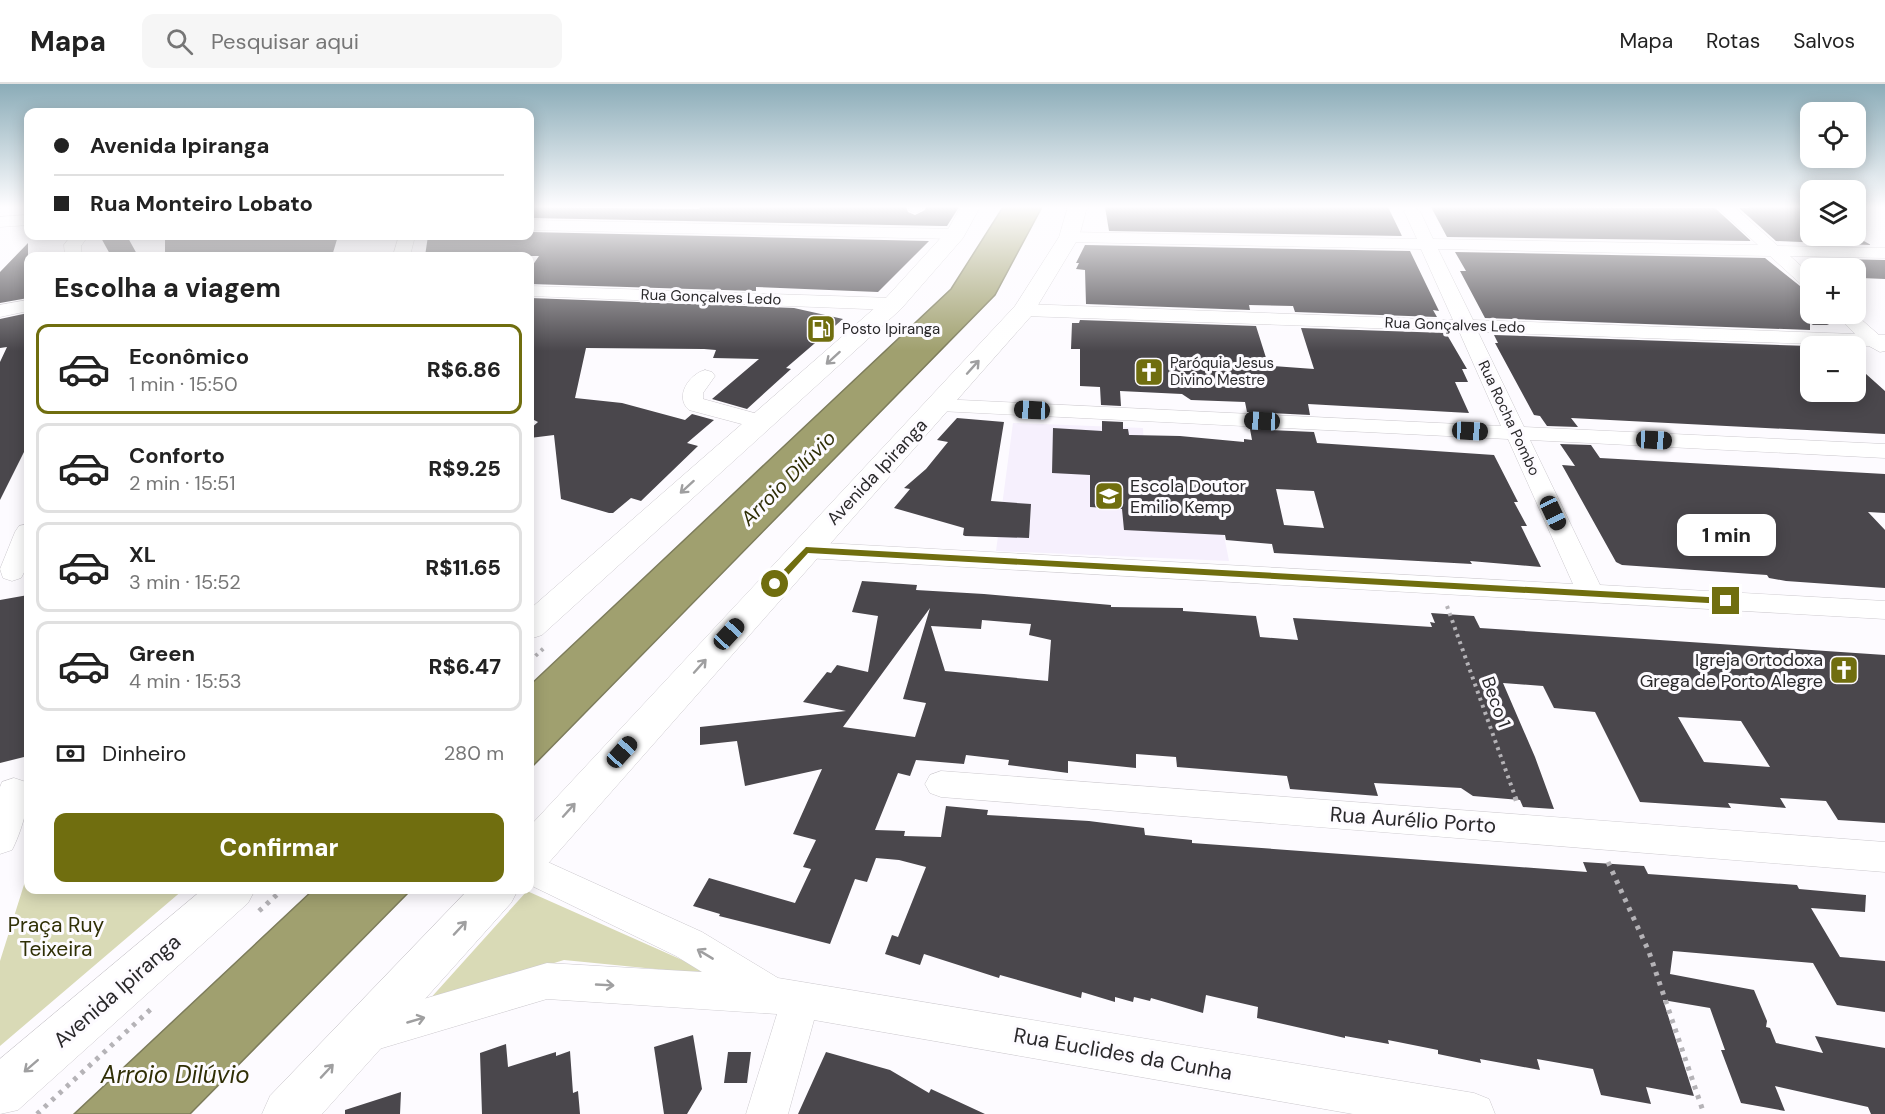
<!DOCTYPE html>
<html lang="pt">
<meta charset="utf-8">
<style>
body{margin:0;font-family:"DM Sans",sans-serif;background:#f6f6f6;color:#222;height:100vh;display:flex;flex-direction:column;font-size:22px;white-space:nowrap}
*{box-sizing:border-box;margin:0}
p{font-size:20px;color:#767676}
.icon{flex:none;width:33px;height:33px;fill:none;stroke:currentColor;stroke-width:2;stroke-linecap:round;stroke-linejoin:round}
.map{position:relative;flex:1;overflow:hidden}
.details{position:absolute;left:24px;top:168px;width:510px;height:642px;display:flex;flex-direction:column;background:#fff;border-radius:12px;box-shadow:0 3px 15px #0003}
.details>*{flex:none}
.top-card{position:absolute;left:24px;top:24px;width:510px;height:132px;border-radius:12px;box-shadow:0 3px 15px #0003;display:grid;align-content:center;height:132px;padding:0 30px;background:#fff}
.tools{position:absolute;left:1800px;top:18px;display:grid;gap:12px}
.tools a{display:grid;place-items:center;width:66px;height:66px;border-radius:12px;background:#fff;box-shadow:0 3px 15px #0003;font-size:30px}
.end{position:absolute;width:27px;height:27px;margin:-14px;border:8px solid #706e0f;background:#fff;box-shadow:0 0 0 3px #fff}
.from{border-radius:50%}
.bubble{position:absolute;height:42px;border-radius:12px;background:#fff;box-shadow:0 3px 15px #0003;font-size:20px;font-weight:800;line-height:42px;text-align:center}
.car{position:absolute;width:18px;height:36px;margin:-18px -9px;border-radius:8px;box-shadow:0 0 4px 2px #0007;background:linear-gradient(#222 24%,#8ab4d8 0 40%,#222 0 76%,#8ab4d8 0 86%,#222 0)}
.top-card b{display:flex;align-items:center;gap:21px;height:57px;font-size:22px}
.top-card b+b{border-top:2px solid #e0e0e0}
.top-card i{width:15px;height:15px;background:#222}
ul{padding:0;list-style:none}
li{display:flex;align-items:center;gap:18px;height:90px;margin:0 12px 9px;padding:0 18px;border:3px solid #e0e0e0;border-radius:12px}
li div{flex:1}
li b{display:block;font-size:22px}
li em{font-style:normal;font-weight:800}
li.active{border-color:#706e0f}
li>.icon{width:54px;height:54px;stroke-width:1.5}
h2{padding:0 30px;font-size:27px;line-height:72px}
.pay{display:flex;align-items:center;gap:15px;height:66px;padding:0 30px;font-size:22px}
.pay p{margin-inline-start:auto}
.action{display:flex;gap:12px;margin-top:auto;padding:12px 30px}
.action a{flex:1;height:69px;border-radius:12px;background:#706e0f;color:#fff;font-size:24px;font-weight:800;line-height:69px;text-align:center}
header{display:flex;align-items:center;gap:36px;box-sizing:border-box;height:84px;padding:0 30px;background:#fff;border-bottom:2px solid #e0e0e0}
header strong{font-size:28px}
nav{display:flex;gap:33px;margin-inline-start:auto;font-size:21px}
.search{width:420px;height:54px;background:#f6f6f6;display:flex;align-items:center;gap:15px;box-sizing:border-box;padding:0 21px;border-radius:12px;color:#767676;font-size:22px}
.map>svg:first-child{display:block}
.built{fill:#f6f0fd}
.green{fill:#d9dab6}
.water{fill:#a0a06f;stroke:#7d7c5b;stroke-width:1.5}
.building{fill:#4a474c;fill-rule:evenodd}
.lines{fill:none;stroke-linecap:round;stroke-linejoin:round}
.minor-casing{stroke:#ccc9ce;stroke-width:1}
.major-casing{stroke:#ccc9ce;stroke-width:1}
.path-far1{stroke:#b5b3b7;stroke-width:4;stroke-dasharray:3 4.5;stroke-linecap:butt}
.path{stroke:#b5b3b7;stroke-width:5;stroke-dasharray:4 6;stroke-linecap:butt}
.minor{fill:#fff;fill-rule:evenodd}
.major{fill:#fff;fill-rule:evenodd}
.oneway{stroke:#9f9fa0}
.route{fill:#706e0f}
.labels{text-anchor:middle;dominant-baseline:central;stroke-width:6;stroke-linejoin:round;paint-order:stroke}
.far-street-label{font-size:15px;fill:#2a292b;stroke:#fdfbff}
.far-poi-label{font-size:15px;fill:#2a292b;stroke:#fdfbff;text-anchor:start}
.street-label{font-size:18px;fill:#2a292b;stroke:#fdfbff}
.poi-label{font-size:18px;fill:#2a292b;stroke:#fdfbff;text-anchor:start}
.water-label{font-size:20px;font-style:italic;fill:#302f06;stroke:#fdfbff}
.near-street-label{font-size:21px;fill:#2a292b;stroke:#fdfbff}
.near-park-label{font-size:21px;fill:#303006;stroke:#fdfbff}
.near-water-label{font-size:24px;font-style:italic;fill:#302f06;stroke:#fdfbff}
</style>
<header>
<strong>Mapa</strong>
<div class="search"><svg class="icon" aria-label="search" viewBox="0 0 24 24"><circle cx="10" cy="10" r="6"/><path d="M15 15l6 6"/></svg>Pesquisar aqui</div>
<nav><a>Mapa</a><a>Rotas</a><a>Salvos</a></nav>
</header>
<div class="map">
<svg width="1885" height="1030" viewBox="0 0 1885 1030">
<rect width="100%" height="100%" fill="#fdfbff"/>
<!-- built -->
<path class="built" d="M1013,339L1143,344L1146,402L1215,406L1229,477L996,467Z"/>
<!-- green -->
<path class="green" d="M28,788V806H183L0,962V877Z
M527,807L716,891L564,876L428,917Z"/>
<!-- water -->
<path class="water" d="M1003,123H1042L995,211L530,685V601L951,205Z
M313,806H411L190,1030H74Z"/>
<!-- building -->
<path class="building" d="M530,123L699,125L700,123H906L908,128L915,131L925,126L926,123H959L947,142H942L530,134Z
M1105,123H1388L1402,152L1109,147Z
M1431,123L1715,124L1751,157L1447,153Z
M1748,123H1810V152H1855L1871,161L1776,157L1739,124H1750Z
M530,148L929,157L878,208L756,203V207L530,200V185L539,172H425L428,152H530Z
M100,152H127L138,172H111Z
M165,152H338L332,172H251L254,170L165,168Z
M28,159V214L0,219V188Z
M1085,161L1410,167L1439,227L1433,226L1437,233L1295,228L1293,222L1249,221L1250,226L1086,220L1085,186L1076,185L1079,179H1076Z
M1455,168L1765,174L1810,210V230H1833L1838,236L1827,241H1813L1810,239V246L1485,234L1460,187H1466Z
M1836,175L1885,176V195L1861,194L1856,190V184H1848Z
M530,214L794,224L843,235L786,284L791,285L747,325L712,315L759,275L713,274L716,266L704,265L586,264L575,314L622,319L685,336L692,330L714,336L687,359L698,362L641,417L631,414L613,429H609L561,415L554,351L530,354V345L538,338L530,334Z
M28,229V365L25,366L0,416V278L7,263L0,264V235Z
M1080,236L1256,242L1267,277H1271L1273,282L1314,285L1301,244L1446,249L1467,285H1462L1468,298H1455L1469,329L1308,320L1310,331L1247,328L1245,318L1191,316L1182,310L1120,307L1121,322L1101,321L1100,303L1080,302V265H1071L1072,239H1079Z
M1494,251L1810,262V308H1856V281L1885,307V350L1571,334L1578,343L1547,342L1540,332L1534,331L1495,259H1498Z
M957,334L1004,338L991,417L1031,420L1029,454L965,452L963,451L964,444L894,424L910,405L904,404L926,385L948,358L937,356Z
M1102,337L1123,338V345H1128L1129,351H1131L1180,352L1244,358V355L1252,356L1250,345L1314,348L1317,359L1494,371L1518,418H1514L1527,442H1521L1541,483L1470,477L1472,480L1274,469L1272,460L1226,456L1225,451L1124,446L1122,425L1090,423V391L1052,389L1053,344L1102,347ZM1276,405L1314,407L1324,444L1284,441Z
M1560,360L1591,361L1600,374L1885,390V429L1868,428L1885,446V504L1786,497L1769,494L1767,491L1622,481L1616,478L1562,381L1575,382Z
M862,497L917,501L916,506L984,510L1111,521V523L1183,524V527L1256,532L1260,553L1298,556L1293,534L1432,543L1430,538L1435,539L1431,529L1474,532L1480,544L1885,571V739L1838,736L1826,717L1780,714L1786,724L1728,719L1731,724L1640,718L1595,628L1554,624L1543,602L1503,599L1535,673L1554,725L1523,723L1520,716L1473,712L1461,704L1374,699L1378,712L1290,705L1287,692L1177,683L1176,673L1136,670V684L1068,677V689L1008,681L1009,676L966,671L964,680L916,676L910,692L898,689L875,746L905,747L904,752L941,753L946,722L988,726L987,731L1089,737L1144,744L1145,751L1192,756V759L1587,788L1583,778L1644,782L1648,790L1797,801L1799,805L1866,811L1865,828L1811,824L1840,873L1885,877V928L1837,921L1813,879L1673,867L1670,890L1754,906L1767,937L1766,943L1770,944L1776,959L1823,969L1815,952L1885,964V1030H1871L1868,1023L1775,1002L1785,1027L1741,1019L1721,966H1725L1710,924L1663,916L1694,1012L1646,1003L1651,1020L1601,1011L1593,985L1537,975L1540,986L1480,975L1481,979L1438,970V966L1388,956L1389,960L1345,952V954L1257,934L1258,923L1206,911L1203,929L1151,914L1150,917L1134,913L1133,918L1115,913V918L1082,908L1081,914L1000,891L999,894L924,870L920,881L885,870L892,851L898,853L926,783L899,776L876,774L867,798L855,795L830,860L719,832L720,830L693,822L709,794L795,819L811,785L803,783L816,756L793,750L822,685L745,702L737,657L700,661V643L846,627L803,618L827,588L831,589L837,581L868,588L878,532L852,528ZM930,524L903,615L926,619L915,653L843,643ZM982,536L1031,540L1029,551L1051,556L1048,597L945,587L931,542L981,545ZM1678,633L1741,637L1770,683L1704,678Z
M28,511V672L0,679V516Z
M693,951L702,1005L687,1030H664L654,963Z
M506,960L508,983L556,968V972L570,967L573,1009L578,1007L580,1030H482L480,969Z
M728,968H751L747,999H724Z
M826,968L890,986L929,1009L931,1005L985,1030H798Z
M401,1008L400,1030H345V1026Z"/>
<g class="lines">
<!-- minor casing -->
<g class="minor-casing">
<path id="minor" d="M908,123H924V124L916,129L910,127Z
M1413,123L1420,127L1433,155L1758,161L1717,123H1734L1778,162L1885,164V174L1790,172L1810,190V204L1804,203L1770,172L1438,165L1473,236L1855,250L1835,230H1855L1879,251H1885V267L1880,268L1869,262L1478,248L1524,343L1885,360V374L1530,356L1600,501L1885,517V535L806,474L797,472L793,466L797,460L806,458L1573,500L1508,355L939,327L931,326L928,321L931,316L939,315L1501,342L1459,247L1024,232L1017,230L1015,226L1017,222L1024,220L1453,236L1421,165L1069,158L1061,153L1069,148L1417,155L1404,127L1406,124Z
M28,131V141L0,143V133Z
M530,136L956,145L964,150L956,155L530,146Z
M71,152H88L81,162L82,172H65L64,161Z
M399,152H415L410,172H393Z
M530,202L893,214L900,216L902,220L900,224L893,226L530,212Z
M28,216V227L0,233V221Z
M705,286L712,288L715,292L703,309V315L769,333L772,338L769,343L761,345L753,343L689,326C674,313 689,290 705,286Z
M28,440C30,457 31,479 21,494L12,497L3,494L0,485L15,448L19,442Z
M941,687L1885,758V788L941,713L930,709L925,700L930,691Z
M14,694L26,698C33,713 20,751 12,766L0,770V703L2,698Z
M530,770L702,848L778,894L1474,1009L1489,1015L1495,1030H1353L814,936L788,1030H746L777,930L547,915L369,968L355,963L349,949L355,935L547,879L702,888L676,872L530,801Z"/>
</g>
<!-- major casing -->
<g class="major-casing">
<path id="major" d="M961,123H980L963,154L901,225L542,551L530,555V525L885,215L947,147Z
M1068,123H1087L1079,153L1032,231L545,783L530,788V742L1015,222L1059,153Z
M202,806H255L248,819L18,1026L0,1030V975Z
M468,806H518L511,819L322,1030H262L270,1012Z"/>
</g>
<!-- path-far1 -->
<path class="path-far1" d="M1447,522L1516,715
M530,577L544,564"/>
<!-- path -->
<path class="path" d="M1515,713L1517,719
M1608,778L1649,868L1704,1030
M259,827L282,806
M37,1030L151,925"/>
<!-- minor -->
<use href="#minor" class="minor"/>
<!-- major -->
<use href="#major" class="major"/>
</g>
<!-- one-way arrows -->
<defs><path id="oneway-shaft" d="M-6 0H5M1.5-3L5.5 0L1.5 3" fill="none" stroke-width="1.6" stroke-linecap="round" stroke-linejoin="round" transform="scale(1.5)"/></defs>
<g class="oneway">
<use href="#oneway-shaft" transform="translate(833 274) rotate(138)"/>
<use href="#oneway-shaft" transform="translate(973 283) rotate(-48)"/>
<use href="#oneway-shaft" transform="translate(687 403) rotate(138)"/>
<use href="#oneway-shaft" transform="translate(700 582) rotate(-48)"/>
<use href="#oneway-shaft" transform="translate(569 726) rotate(-48)"/>
<use href="#oneway-shaft" transform="translate(460 844) rotate(-47)"/>
<use href="#oneway-shaft" transform="translate(705 870) rotate(-149)"/>
<use href="#oneway-shaft" transform="translate(605 901) rotate(3)"/>
<use href="#oneway-shaft" transform="translate(416 936) rotate(-16)"/>
<use href="#oneway-shaft" transform="translate(31 982) rotate(139)"/>
<use href="#oneway-shaft" transform="translate(327 987) rotate(-47)"/>
</g>
<!-- sky -->
<linearGradient id="sky" x2="0" y2="1"><stop stop-color="#8bacb8"/><stop offset="0.46" stop-color="#fefdff"/><stop offset="1" stop-color="#fefdff" stop-opacity="0"/></linearGradient>
<rect width="1885" height="267" fill="url(#sky)"/>
<!-- route -->
<path class="route" d="M806,463L1726,514L1731,517L1726,520L808,469L778,502H772V498Z"/>
<!-- icons -->
<defs>
<g id="fuel-square" transform="scale(1.5)"><rect x="-9" y="-9" width="18" height="18" rx="4" fill="#706e0f" stroke="#fdfbff"/><path d="M-5.5-6h7V0h2V4h1.3V-2.5L3-4.5l.8-.8L6-3V5H2.5V1h-1V6h-7ZM-4.2-4.7v3.2H.2V-4.7Z" fill="#fff"/></g>
<g id="church-square" transform="scale(1.5)"><rect x="-9" y="-9" width="18" height="18" rx="4" fill="#706e0f" stroke="#fdfbff"/><path d="M-1.2-6h2.4v3.5h3.3v2.4h-3.3V6h-2.4V-.1h-3.3v-2.4h3.3Z" fill="#fff"/></g>
<g id="school-square" transform="scale(1.5)"><rect x="-9" y="-9" width="18" height="18" rx="4" fill="#706e0f" stroke="#fdfbff"/><path d="M0-5L7-2L0 1L-7-2ZM-4 1L0 2.5L4 1V4Q0 6-4 4Z" fill="#fff"/></g>
</defs>
<g fill-rule="evenodd">
<use href="#fuel-square" x="821" y="245"/>
<use href="#church-square" x="1149" y="288"/>
<use href="#school-square" x="1109" y="412"/>
<use href="#church-square" x="1844" y="586"/>
</g>
<g class="labels">
<!-- far-street labels -->
<g class="far-street-label">
<text transform="translate(711 213) rotate(2)">Rua Gonçalves Ledo</text>
<text transform="translate(1455 241) rotate(2)">Rua Gonçalves Ledo</text>
<text transform="translate(1509 334) rotate(65)">Rua Rocha Pombo</text>
</g>
<!-- far-poi labels -->
<g class="far-poi-label">
<text x="842" y="245">Posto Ipiranga</text>
<text x="1170" y="279">Paróquia Jesus<tspan x="1170" dy="17">Divino Mestre</tspan></text>
</g>
<!-- street labels -->
<g class="street-label">
<text transform="translate(877 388) rotate(-47)">Avenida Ipiranga</text>
<text transform="translate(1496 618) rotate(70)">Beco 1</text>
</g>
<!-- poi labels -->
<g class="poi-label">
<text x="1130" y="402">Escola Doutor<tspan x="1130" dy="21">Emilio Kemp</tspan></text>
<text x="1823" y="576" text-anchor="end">Igreja Ortodoxa<tspan x="1823" dy="21">Grega de Porto Alegre</tspan></text>
</g>
<!-- water labels -->
<g class="water-label">
<text transform="translate(788 394) rotate(-45)">Arroio Dilúvio</text>
</g>
<!-- near-street labels -->
<g class="near-street-label">
<text transform="translate(1413 736) rotate(4)">Rua Aurélio Porto</text>
<text transform="translate(117 907) rotate(-41)">Avenida Ipiranga</text>
<text transform="translate(1123 970) rotate(10)">Rua Euclides da Cunha</text>
</g>
<!-- near-park labels -->
<g class="near-park-label">
<text x="56" y="841">Praça Ruy<tspan x="56" dy="24">Teixeira</tspan></text>
</g>
<!-- near-water labels -->
<g class="near-water-label">
<text x="175" y="990">Arroio Dilúvio</text>
</g>
</g>
</svg>
<div class="tools">
<a><svg class="icon" aria-label="locate" viewBox="0 0 24 24"><circle cx="12" cy="12" r="6"/><path d="M12 2v4M12 18v4M2 12h4M18 12h4"/></svg></a>
<a><svg class="icon" aria-label="layers" viewBox="0 0 24 24"><path d="M12 4l9 5-9 5-9-5zM3 14l9 5 9-5"/></svg></a>
<a>+</a>
<a>−</a>
</div>
<i class="end from" style="left:775px;top:500px"></i>
<i class="end" style="left:1726px;top:517px"></i>
<div class="bubble" style="left:1677px;top:430px;width:99px">1 min</div>
<i class="car" style="left:1032px;top:326px;rotate:273deg"></i>
<i class="car" style="left:1262px;top:337px;rotate:273deg"></i>
<i class="car" style="left:1470px;top:347px;rotate:93deg"></i>
<i class="car" style="left:1654px;top:356px;rotate:93deg"></i>
<i class="car" style="left:1553px;top:429px;rotate:155deg"></i>
<i class="car" style="left:729px;top:550px;rotate:43deg"></i>
<i class="car" style="left:622px;top:668px;rotate:42deg"></i>
<div class="top-card">
<b><i class="from"></i>Avenida Ipiranga</b>
<b><i></i>Rua Monteiro Lobato</b>
</div>
<section class="details">
<h2>Escolha a viagem</h2>
<ul>
<li class="active"><svg class="icon" aria-label="car" viewBox="0 0 24 24"><path d="M5 17H2v-5l4-1 3-4h7l3 4 3 1v5h-3M9 17h6M6 11h13"/><circle cx="7" cy="17" r="2"/><circle cx="17" cy="17" r="2"/></svg><div><b>Econômico</b><p>1 min · 15:50</p></div><em>R$6.86</em></li>
<li><svg class="icon" aria-label="car" viewBox="0 0 24 24"><path d="M5 17H2v-5l4-1 3-4h7l3 4 3 1v5h-3M9 17h6M6 11h13"/><circle cx="7" cy="17" r="2"/><circle cx="17" cy="17" r="2"/></svg><div><b>Conforto</b><p>2 min · 15:51</p></div><em>R$9.25</em></li>
<li><svg class="icon" aria-label="car" viewBox="0 0 24 24"><path d="M5 17H2v-5l4-1 3-4h7l3 4 3 1v5h-3M9 17h6M6 11h13"/><circle cx="7" cy="17" r="2"/><circle cx="17" cy="17" r="2"/></svg><div><b>XL</b><p>3 min · 15:52</p></div><em>R$11.65</em></li>
<li><svg class="icon" aria-label="car" viewBox="0 0 24 24"><path d="M5 17H2v-5l4-1 3-4h7l3 4 3 1v5h-3M9 17h6M6 11h13"/><circle cx="7" cy="17" r="2"/><circle cx="17" cy="17" r="2"/></svg><div><b>Green</b><p>4 min · 15:53</p></div><em>R$6.47</em></li>
</ul>
<div class="pay"><svg class="icon" aria-label="cash" viewBox="0 0 24 24"><path d="M3 7h18v10H3z"/><circle cx="12" cy="12" r="2"/></svg>Dinheiro<p>280 m</p></div>
<div class="action"><a>Confirmar</a></div>
</section>
</div>
